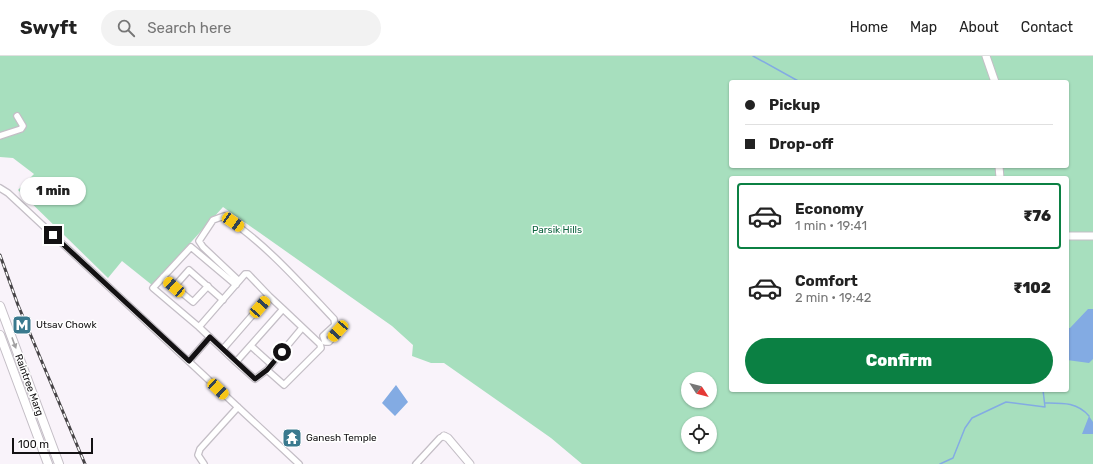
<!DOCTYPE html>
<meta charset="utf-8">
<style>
body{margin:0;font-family:Rubik,sans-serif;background:#f2f2f2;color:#222;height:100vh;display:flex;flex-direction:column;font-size:15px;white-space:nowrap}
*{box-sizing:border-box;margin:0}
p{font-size:13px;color:#767676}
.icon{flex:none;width:22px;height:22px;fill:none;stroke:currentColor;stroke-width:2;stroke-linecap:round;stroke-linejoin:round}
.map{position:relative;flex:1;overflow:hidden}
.panel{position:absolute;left:729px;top:120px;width:340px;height:216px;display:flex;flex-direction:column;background:#fff;border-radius:4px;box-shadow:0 1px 3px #0004}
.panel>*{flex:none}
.banner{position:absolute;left:729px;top:24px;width:340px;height:88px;border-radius:4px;box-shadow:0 1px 3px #0004;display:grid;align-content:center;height:88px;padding:0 16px;background:#fff}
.needle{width:26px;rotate:126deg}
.tools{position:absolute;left:681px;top:316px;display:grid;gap:8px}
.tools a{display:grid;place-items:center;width:36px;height:36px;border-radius:50%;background:#fff;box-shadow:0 1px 3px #0004;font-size:20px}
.scale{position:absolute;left:12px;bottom:10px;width:81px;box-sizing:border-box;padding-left:4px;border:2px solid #131113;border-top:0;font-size:11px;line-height:14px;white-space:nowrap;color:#131113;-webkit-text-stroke:3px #fff;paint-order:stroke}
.end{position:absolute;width:18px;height:18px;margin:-9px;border:5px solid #131113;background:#fff;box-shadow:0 0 0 2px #fff}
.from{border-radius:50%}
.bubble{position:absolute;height:28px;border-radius:14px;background:#fff;box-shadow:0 1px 3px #0004;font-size:13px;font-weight:800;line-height:28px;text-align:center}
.car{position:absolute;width:12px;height:24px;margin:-12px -6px;border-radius:5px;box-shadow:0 0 3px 1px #0007;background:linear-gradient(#f5c518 24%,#345 0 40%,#f5c518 0 76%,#345 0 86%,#f5c518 0)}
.banner b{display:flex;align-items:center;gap:14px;height:38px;font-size:15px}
.banner b+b{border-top:1px solid #e0e0e0}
.banner i{width:10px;height:10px;background:#222}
ul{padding:7px 0 0;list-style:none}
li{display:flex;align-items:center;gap:12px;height:66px;margin:0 8px 6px;padding:0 8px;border:2px solid transparent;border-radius:4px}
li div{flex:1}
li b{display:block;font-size:15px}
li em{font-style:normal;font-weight:800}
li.current{border-color:#0b8043}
li>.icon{width:36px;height:36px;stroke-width:1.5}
.primary-button{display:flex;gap:8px;margin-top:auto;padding:8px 16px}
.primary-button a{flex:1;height:46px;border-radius:24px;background:#0b8043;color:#fff;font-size:16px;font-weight:800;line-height:46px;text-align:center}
header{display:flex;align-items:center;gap:24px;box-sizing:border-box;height:56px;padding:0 20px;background:#fff;border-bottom:1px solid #e0e0e0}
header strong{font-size:19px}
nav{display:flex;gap:22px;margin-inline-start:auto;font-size:14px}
.search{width:280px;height:36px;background:#f2f2f2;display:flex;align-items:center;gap:10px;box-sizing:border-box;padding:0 14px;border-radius:22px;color:#767676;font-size:15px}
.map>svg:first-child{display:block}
.green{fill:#a7dfbe;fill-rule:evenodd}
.water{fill:#83abe3}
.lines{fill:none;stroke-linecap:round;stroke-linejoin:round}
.stream{stroke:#83abe3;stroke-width:1.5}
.street-casing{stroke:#c4bec6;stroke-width:8}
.secondary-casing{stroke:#c4bec6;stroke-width:9}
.primary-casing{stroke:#c4bec6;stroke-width:10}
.street{stroke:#fff;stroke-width:5.5}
.secondary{stroke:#fff;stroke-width:7}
.primary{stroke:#fff;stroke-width:8}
.rail-casing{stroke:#474447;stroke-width:3}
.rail{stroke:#fff;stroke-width:1.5;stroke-dasharray:4.5;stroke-linecap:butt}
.oneway{fill:#a1a0a1}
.route{stroke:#131113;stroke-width:5}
.labels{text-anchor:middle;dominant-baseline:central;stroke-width:3;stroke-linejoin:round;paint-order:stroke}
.park-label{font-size:10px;fill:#116642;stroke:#fff}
.poi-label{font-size:10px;fill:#131113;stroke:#fff;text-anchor:start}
.street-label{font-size:10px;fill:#131113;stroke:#fff}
</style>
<header>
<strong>Swyft</strong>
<div class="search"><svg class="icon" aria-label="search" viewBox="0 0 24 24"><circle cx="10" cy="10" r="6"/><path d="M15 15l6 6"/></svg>Search here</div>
<nav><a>Home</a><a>Map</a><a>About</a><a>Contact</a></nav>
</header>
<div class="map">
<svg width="1093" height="408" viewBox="0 0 1093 408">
<rect width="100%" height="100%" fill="#f9f3fa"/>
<!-- green -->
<path class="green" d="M0,0H1093V408H582L551,382L444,307H431L412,300L413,289L392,270L223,151L152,229L122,205L108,222L18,134L34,118L13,102L0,101ZM731,26H1067V110H731ZM731,122H1067V334H731ZM688,323H710V345H688ZM688,367H710V389H688Z"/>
<!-- water -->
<path class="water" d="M1088,253H1093V303L1089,307L1067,304V272H1070Z
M396,329L408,346L395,360L382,347Z
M1089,360L1093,366V378H1082Z"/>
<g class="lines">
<!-- stream -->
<path class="stream" d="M753,0L800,26
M1045,347C1062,347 1077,346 1089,360
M940,408L953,402L965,372L972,362L1006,346L1045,351L1043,334"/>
<!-- street casing -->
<g class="street-casing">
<path id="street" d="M0,80L21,73L23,70L17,60
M0,132L8,137L299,408
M163,221L193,246L208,230
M239,225L245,218H248L269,240
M174,231L189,214L223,244
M199,271L239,225L203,191L199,185L213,164L224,160C266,188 299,226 334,263L335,269L323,280L325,286H329L338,275L339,269
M251,290L271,308
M223,293L269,240L283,253L236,306L199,271L153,232L191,191L236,229
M189,305L210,281
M236,306L255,323L267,314L302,272
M267,314L284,329L321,292L320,288L283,253
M204,408L198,399L200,393L238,351
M416,408L440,382L444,380"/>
</g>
<!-- secondary casing -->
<g class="secondary-casing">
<path id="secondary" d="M986,0L995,26
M999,110L1000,122
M1067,180H1093
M444,380L448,382L470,408"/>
</g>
<!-- primary casing -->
<g class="primary-casing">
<path id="primary" d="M0,250L59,408
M0,279L48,408"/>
</g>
<!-- street -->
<use href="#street" class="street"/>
<!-- secondary -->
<use href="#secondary" class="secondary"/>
<!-- primary -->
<use href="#primary" class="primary"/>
<!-- rail casing -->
<g class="rail-casing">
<path id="rail" d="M0,199L18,249L85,408"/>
</g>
<!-- rail -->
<use href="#rail" class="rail"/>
</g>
<!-- one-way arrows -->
<defs><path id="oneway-solid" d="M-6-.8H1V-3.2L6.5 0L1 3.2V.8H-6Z"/></defs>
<use class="oneway" href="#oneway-solid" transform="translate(14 287) rotate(70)"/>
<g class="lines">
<!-- route -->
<path class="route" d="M53,179L189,305L210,281L255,323L267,314L282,296"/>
</g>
<!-- icons -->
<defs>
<g id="metro-square" transform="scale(1)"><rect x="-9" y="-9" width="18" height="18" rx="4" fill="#3a798e" stroke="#fff"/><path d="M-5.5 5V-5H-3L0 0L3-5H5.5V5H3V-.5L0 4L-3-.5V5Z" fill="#fff"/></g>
<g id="temple-square" transform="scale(1)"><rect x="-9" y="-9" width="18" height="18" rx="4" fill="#3a798e" stroke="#fff"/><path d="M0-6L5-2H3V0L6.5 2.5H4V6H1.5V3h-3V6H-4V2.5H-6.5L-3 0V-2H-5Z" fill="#fff"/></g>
</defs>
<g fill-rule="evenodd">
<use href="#metro-square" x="22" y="269"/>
<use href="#temple-square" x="292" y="382"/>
</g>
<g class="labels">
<!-- park labels -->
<g class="park-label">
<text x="557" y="174">Parsik Hills</text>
</g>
<!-- poi labels -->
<g class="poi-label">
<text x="36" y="269">Utsav Chowk</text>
<text x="306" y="382">Ganesh Temple</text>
</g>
<!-- street labels -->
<g class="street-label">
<text transform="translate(29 329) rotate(70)">Raintree Marg</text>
</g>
</g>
</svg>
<div class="tools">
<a><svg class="needle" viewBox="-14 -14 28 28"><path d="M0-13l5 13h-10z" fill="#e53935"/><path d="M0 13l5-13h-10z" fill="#767676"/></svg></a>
<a><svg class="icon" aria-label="locate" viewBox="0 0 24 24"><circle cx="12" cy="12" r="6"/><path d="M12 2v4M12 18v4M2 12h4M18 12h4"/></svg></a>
</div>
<div class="scale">100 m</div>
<i class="end from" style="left:282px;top:296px"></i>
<i class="end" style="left:53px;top:179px"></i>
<div class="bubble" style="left:20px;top:121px;width:66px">1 min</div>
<i class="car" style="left:233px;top:166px;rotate:124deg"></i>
<i class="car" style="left:174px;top:231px;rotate:311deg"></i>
<i class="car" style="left:260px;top:251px;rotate:41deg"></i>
<i class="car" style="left:338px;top:275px;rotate:222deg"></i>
<i class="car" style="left:218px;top:333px;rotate:133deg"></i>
<div class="banner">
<b><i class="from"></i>Pickup</b>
<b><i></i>Drop-off</b>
</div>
<section class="panel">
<ul>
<li class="current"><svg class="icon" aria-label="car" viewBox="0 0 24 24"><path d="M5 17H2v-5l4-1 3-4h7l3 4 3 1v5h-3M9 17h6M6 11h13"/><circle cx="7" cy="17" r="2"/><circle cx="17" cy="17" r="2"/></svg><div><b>Economy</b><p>1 min · 19:41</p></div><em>₹76</em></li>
<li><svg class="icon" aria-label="car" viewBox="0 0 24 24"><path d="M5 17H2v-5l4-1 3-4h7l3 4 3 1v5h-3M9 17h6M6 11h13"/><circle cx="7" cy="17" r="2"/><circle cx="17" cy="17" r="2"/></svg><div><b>Comfort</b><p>2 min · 19:42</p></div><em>₹102</em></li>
</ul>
<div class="primary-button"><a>Confirm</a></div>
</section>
</div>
